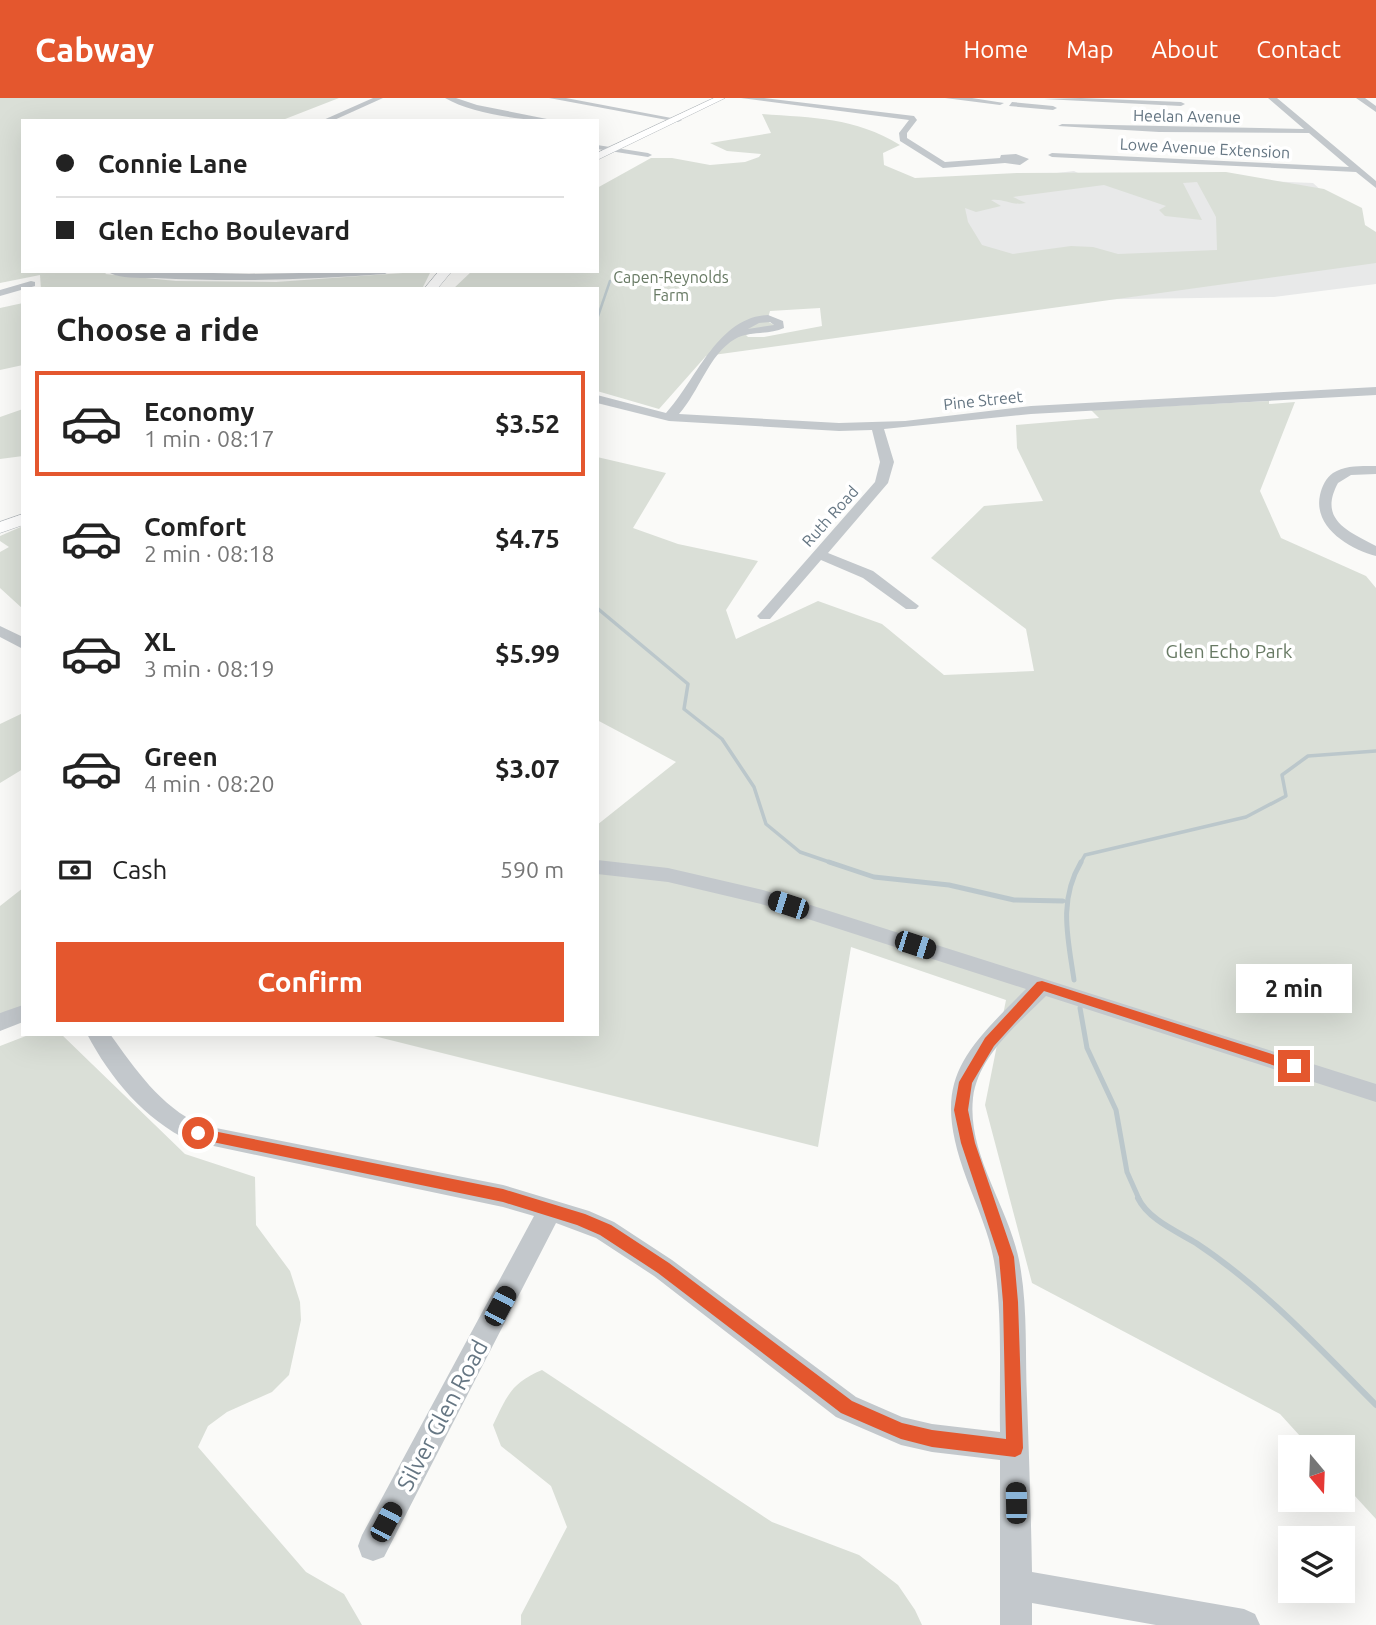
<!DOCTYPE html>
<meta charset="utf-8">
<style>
body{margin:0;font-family:Ubuntu,sans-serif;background:#f6f6f6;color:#222;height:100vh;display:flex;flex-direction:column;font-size:26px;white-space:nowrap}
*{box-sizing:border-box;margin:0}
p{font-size:23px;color:#767676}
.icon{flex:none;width:38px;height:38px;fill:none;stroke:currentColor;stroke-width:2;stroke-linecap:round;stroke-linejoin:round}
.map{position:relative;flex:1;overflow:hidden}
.side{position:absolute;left:21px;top:189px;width:578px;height:749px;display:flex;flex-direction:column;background:#fff;border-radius:0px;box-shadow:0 7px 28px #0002}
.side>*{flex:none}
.banner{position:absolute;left:21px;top:21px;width:578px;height:154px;border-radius:0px;box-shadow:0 7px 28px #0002;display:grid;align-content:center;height:154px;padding:0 35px;background:#fff}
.needle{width:46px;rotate:161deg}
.buttons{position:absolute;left:1278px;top:1337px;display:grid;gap:14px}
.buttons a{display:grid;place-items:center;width:77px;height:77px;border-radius:0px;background:#fff;box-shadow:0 7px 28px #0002;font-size:35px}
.end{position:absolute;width:32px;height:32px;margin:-16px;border:9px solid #e4572e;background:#fff;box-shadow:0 0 0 4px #fff}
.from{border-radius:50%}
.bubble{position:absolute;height:49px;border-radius:0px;background:#fff;box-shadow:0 7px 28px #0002;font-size:23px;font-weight:700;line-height:49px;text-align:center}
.car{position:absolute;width:21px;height:42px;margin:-21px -10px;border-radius:9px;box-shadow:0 0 5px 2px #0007;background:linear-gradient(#222 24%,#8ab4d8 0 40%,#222 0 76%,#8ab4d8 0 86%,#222 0)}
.banner b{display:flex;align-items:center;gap:24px;height:66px;font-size:26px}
.banner b+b{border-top:2px solid #e0e0e0}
.banner i{width:18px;height:18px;background:#222}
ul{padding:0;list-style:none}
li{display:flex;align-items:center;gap:21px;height:105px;margin:0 14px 10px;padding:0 21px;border:4px solid transparent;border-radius:0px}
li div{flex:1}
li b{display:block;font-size:26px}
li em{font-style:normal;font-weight:700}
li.selected{border-color:#e4572e}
li>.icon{width:63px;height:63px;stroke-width:1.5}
h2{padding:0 35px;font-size:32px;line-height:84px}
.pay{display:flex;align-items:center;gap:18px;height:77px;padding:0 35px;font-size:26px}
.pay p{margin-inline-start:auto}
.button{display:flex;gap:14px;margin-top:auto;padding:14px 35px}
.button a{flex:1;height:80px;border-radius:0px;background:#e4572e;color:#fff;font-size:28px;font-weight:700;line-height:80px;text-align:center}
header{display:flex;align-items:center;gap:42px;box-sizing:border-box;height:98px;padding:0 35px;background:#e4572e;color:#fff}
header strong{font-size:33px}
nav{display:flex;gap:38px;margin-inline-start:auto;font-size:24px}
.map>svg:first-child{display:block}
.built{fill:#e8e9e9}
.green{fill:#dadfd7;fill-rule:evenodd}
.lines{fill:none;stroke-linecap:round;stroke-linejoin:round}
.stream-far3{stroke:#bbc7cb;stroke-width:2.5}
.stream-far2{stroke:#bbc7cb;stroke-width:3.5}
.stream-far1{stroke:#bbc7cb;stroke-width:5}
.stream{stroke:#bbc7cb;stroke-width:6}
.major-casing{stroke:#b5babe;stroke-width:1}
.minor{fill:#c3c8cc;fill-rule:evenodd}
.major{fill:#fff;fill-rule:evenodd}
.route{fill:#e4572e}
.labels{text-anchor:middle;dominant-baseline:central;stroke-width:7;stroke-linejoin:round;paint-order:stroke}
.far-street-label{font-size:16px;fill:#657683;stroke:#fff}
.far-park-label{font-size:16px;fill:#687a64;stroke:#fff}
.park-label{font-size:19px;fill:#687a64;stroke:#fff}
.near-street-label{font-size:23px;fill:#657683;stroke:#fff}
</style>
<header>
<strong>Cabway</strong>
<nav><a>Home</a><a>Map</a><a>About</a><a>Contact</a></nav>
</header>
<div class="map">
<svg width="1376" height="1527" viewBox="0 0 1376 1527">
<rect width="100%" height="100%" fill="#fafaf8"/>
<!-- built -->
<path class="built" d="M1074,73L1080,76L1313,85L1376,141V186L1274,199L754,206L851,99Z"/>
<!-- green -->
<path class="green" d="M0,0H339L280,23H23V173H109L105,176L176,183L276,184L431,173L422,191H41L40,177L0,185Z
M762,16C814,20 854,19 900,47L883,55L884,67L915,80L1017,75L1226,74L1324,91L1362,110L1365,127L1376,134V165L706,258L659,311L597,293V191H453L472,173H597V90L651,60H672L710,67L745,64L759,59L761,56L727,53L710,45L771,35ZM1197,84L1216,119L1217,152L1118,156L1093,149L1071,148L1013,156L982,147L968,124L965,110L976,114L1001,108L991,102C1004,100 1011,108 1026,105L1013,99L1104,87L1166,108L1159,112L1165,118L1202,122L1183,85ZM820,210L822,228L764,239H748L746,237L776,228L767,223L770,213Z
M23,205V267L0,272V210Z
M1269,303V306L1295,304L1260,393L1281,440L1366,478L1376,490V1421L1342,1384V1349H1310L1280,1316L1032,1185L985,1007L1006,902L851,849L818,1049L366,936H597V727L676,664L597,622V359L666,375L633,430L678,446L758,463L726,512L736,541L818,503L882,526L944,577L1034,573L1026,531L931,460L984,408L1043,403L1017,350L1016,327L1099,320L1091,312Z
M23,311V358L0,361V319Z
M23,428V511L0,490V454L9,449L0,443V438Z
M23,615V671L0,685V626Z
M23,790V912L0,915V808Z
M31,936H61L185,1056L255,1079L256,1127L290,1173L300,1204L301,1222L289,1277L272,1294L227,1314L208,1328L198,1349L306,1474L344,1496L362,1527H0V948Z
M542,1272L772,1424L859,1457L898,1487L915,1512L922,1527H521V1517L567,1429L551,1388L501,1348L493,1327C507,1298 511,1285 542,1272Z"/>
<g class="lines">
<!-- stream-far3 -->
<path class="stream-far3" d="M597,221L610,183"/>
<!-- stream-far2 -->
<path class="stream-far2" d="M597,510L688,586L684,611L722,641L754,689L766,726L800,754L835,766
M1080,766L1085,757L1246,719L1286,698L1282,677L1308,658L1376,653"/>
<!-- stream-far1 -->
<path class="stream-far1" d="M829,764L874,779L949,787L1014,802L1063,803
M1074,882C1068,840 1058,803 1081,764
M1080,910L1087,950L1116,1012L1127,1074L1139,1101"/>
<!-- stream -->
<path class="stream" d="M1138,1100C1148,1121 1176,1133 1196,1145C1264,1190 1319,1250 1376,1307"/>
<!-- major casing -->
<g class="major-casing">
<path id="major" d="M714,0H725L597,62V55Z
M439,173H452L437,191H424Z
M23,416V427L0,435V424Z"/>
</g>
<!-- minor -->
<path class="minor" d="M373,0H383L332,23H321Z
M445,0H456L477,7L557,23C526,23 472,16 445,0Z
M549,0H566L682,22L678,24Z
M741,0H764L914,18L917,22L907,35V40L945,64L1000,60L1001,57L1016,56L1029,61L1020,67L1005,65L943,70L900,43L899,35L909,22Z
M945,0H972L1004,5L1000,7Z
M1081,0L1181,4L1185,6L1181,8L1044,1Z
M1268,0H1277L1376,83V90L1356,74L1052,59L1048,57L1052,55L1349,69L1309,35L1159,34L1058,28L1062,26L1304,31Z
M1356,0H1365L1376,8V14Z
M1012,4L1053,8L1057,10L1053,12L1009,8Z
M597,47L648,55L652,57L648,59L597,51Z
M141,173L249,176L390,173L385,176C308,182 232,184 155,180C141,180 119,181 108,174Z
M31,183L35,184V188L0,198V192Z
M768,217L783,223L784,230C769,237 749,233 735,241C709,256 699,294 679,316L839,325L905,323L1031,308L1376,289V297L1031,316L884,331L894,364L888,385L828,455L873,473L919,508L916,511H906L863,480L821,462L770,521H760L757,518L760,515L875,384L880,364L872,332L839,333L669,323L597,305V297L666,315C696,283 717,219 768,217ZM770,224L774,227L748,231L759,225Z
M1376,368V376L1351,377L1338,385C1318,422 1348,433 1376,448V458C1349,451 1313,429 1320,397C1322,388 1326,380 1333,375C1345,367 1363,368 1376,368Z
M0,528L23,539V551L0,539Z
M597,762L668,770L763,792L1376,986V1004L1046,898C1018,926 978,958 973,1000C967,1056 1008,1108 1019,1162C1028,1207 1025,1254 1027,1300C1029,1358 1031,1416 1032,1474L1244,1511L1255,1516L1260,1527H1156L1032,1505V1527H1000V1362L932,1354L901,1347L836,1319L654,1178L596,1140L556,1125L384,1459L373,1463L362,1459L358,1448L362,1437L534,1118L503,1109L190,1043C145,1022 110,980 87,936H110C136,972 160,1008 201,1027L503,1087L589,1113L614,1124L672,1162L856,1299L902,1319L932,1326L1000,1334C999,1277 1003,1219 994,1163C989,1135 977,1109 967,1082C931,985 958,959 1026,891L761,806L668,784L597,776Z
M23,907V924L0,933V915Z"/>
<!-- major -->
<use href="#major" class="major"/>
</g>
<!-- route -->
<path class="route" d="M1042,883L1294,963L1301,968L1294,974L1044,893L994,948L972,985L968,1012L975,1045L1014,1159L1018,1204L1023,1350L1021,1356L1015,1359L932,1349L901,1341L841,1315L658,1175L600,1137L577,1127L503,1104L198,1041L191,1035L198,1030L503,1091L585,1116L611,1127L669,1165L852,1303L902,1325L932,1332L1006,1341L1003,1204L999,1159L961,1045L954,1012L959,984L985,940L1037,884Z"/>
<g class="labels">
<!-- far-street labels -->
<g class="far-street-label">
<text transform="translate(1187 18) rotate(1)">Heelan Avenue</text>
<text transform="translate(1205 50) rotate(3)">Lowe Avenue Extension</text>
<text transform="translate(983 302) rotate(-6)">Pine Street</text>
<text transform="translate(830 418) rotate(-48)">Ruth Road</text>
</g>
<!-- far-park labels -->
<g class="far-park-label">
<text x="671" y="179">Capen-Reynolds<tspan x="671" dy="18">Farm</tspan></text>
</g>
<!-- park labels -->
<g class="park-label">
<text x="1229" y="553">Glen Echo Park</text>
</g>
<!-- near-street labels -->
<g class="near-street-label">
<text transform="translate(442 1317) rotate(-62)">Silver Glen Road</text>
</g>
</g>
</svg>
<div class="buttons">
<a><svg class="needle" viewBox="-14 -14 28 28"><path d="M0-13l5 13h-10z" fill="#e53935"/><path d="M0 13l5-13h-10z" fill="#767676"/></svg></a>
<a><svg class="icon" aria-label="layers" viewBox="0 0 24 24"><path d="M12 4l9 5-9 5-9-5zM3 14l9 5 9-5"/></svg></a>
</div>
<i class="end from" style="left:198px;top:1035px"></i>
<i class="end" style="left:1294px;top:968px"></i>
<div class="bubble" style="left:1236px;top:866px;width:116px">2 min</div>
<i class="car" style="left:788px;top:807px;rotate:288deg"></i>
<i class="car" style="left:915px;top:847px;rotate:108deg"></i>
<i class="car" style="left:500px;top:1208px;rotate:28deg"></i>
<i class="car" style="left:1016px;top:1405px;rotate:359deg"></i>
<i class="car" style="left:386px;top:1424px;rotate:28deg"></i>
<div class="banner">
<b><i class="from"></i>Connie Lane</b>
<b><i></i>Glen Echo Boulevard</b>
</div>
<section class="side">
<h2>Choose a ride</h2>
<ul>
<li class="selected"><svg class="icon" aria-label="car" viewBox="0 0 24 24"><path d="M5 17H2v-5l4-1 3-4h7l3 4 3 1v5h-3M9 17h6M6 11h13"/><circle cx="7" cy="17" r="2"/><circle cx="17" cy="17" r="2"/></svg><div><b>Economy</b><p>1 min · 08:17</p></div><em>$3.52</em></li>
<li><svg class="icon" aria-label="car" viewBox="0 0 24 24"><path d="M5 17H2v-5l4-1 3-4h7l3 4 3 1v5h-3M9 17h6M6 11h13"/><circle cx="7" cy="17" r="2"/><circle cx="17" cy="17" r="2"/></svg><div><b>Comfort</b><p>2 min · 08:18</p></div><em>$4.75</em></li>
<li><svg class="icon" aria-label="car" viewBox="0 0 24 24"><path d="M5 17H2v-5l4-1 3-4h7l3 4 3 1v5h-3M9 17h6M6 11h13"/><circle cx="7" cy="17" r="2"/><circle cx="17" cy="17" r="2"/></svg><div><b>XL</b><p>3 min · 08:19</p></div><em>$5.99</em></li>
<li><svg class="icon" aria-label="car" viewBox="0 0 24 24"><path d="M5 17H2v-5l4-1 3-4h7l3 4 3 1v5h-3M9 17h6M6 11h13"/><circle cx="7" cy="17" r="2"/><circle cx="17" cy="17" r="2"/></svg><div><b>Green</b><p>4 min · 08:20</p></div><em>$3.07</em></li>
</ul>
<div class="pay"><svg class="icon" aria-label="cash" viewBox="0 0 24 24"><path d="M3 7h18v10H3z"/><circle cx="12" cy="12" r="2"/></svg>Cash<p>590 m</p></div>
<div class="button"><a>Confirm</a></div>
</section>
</div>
